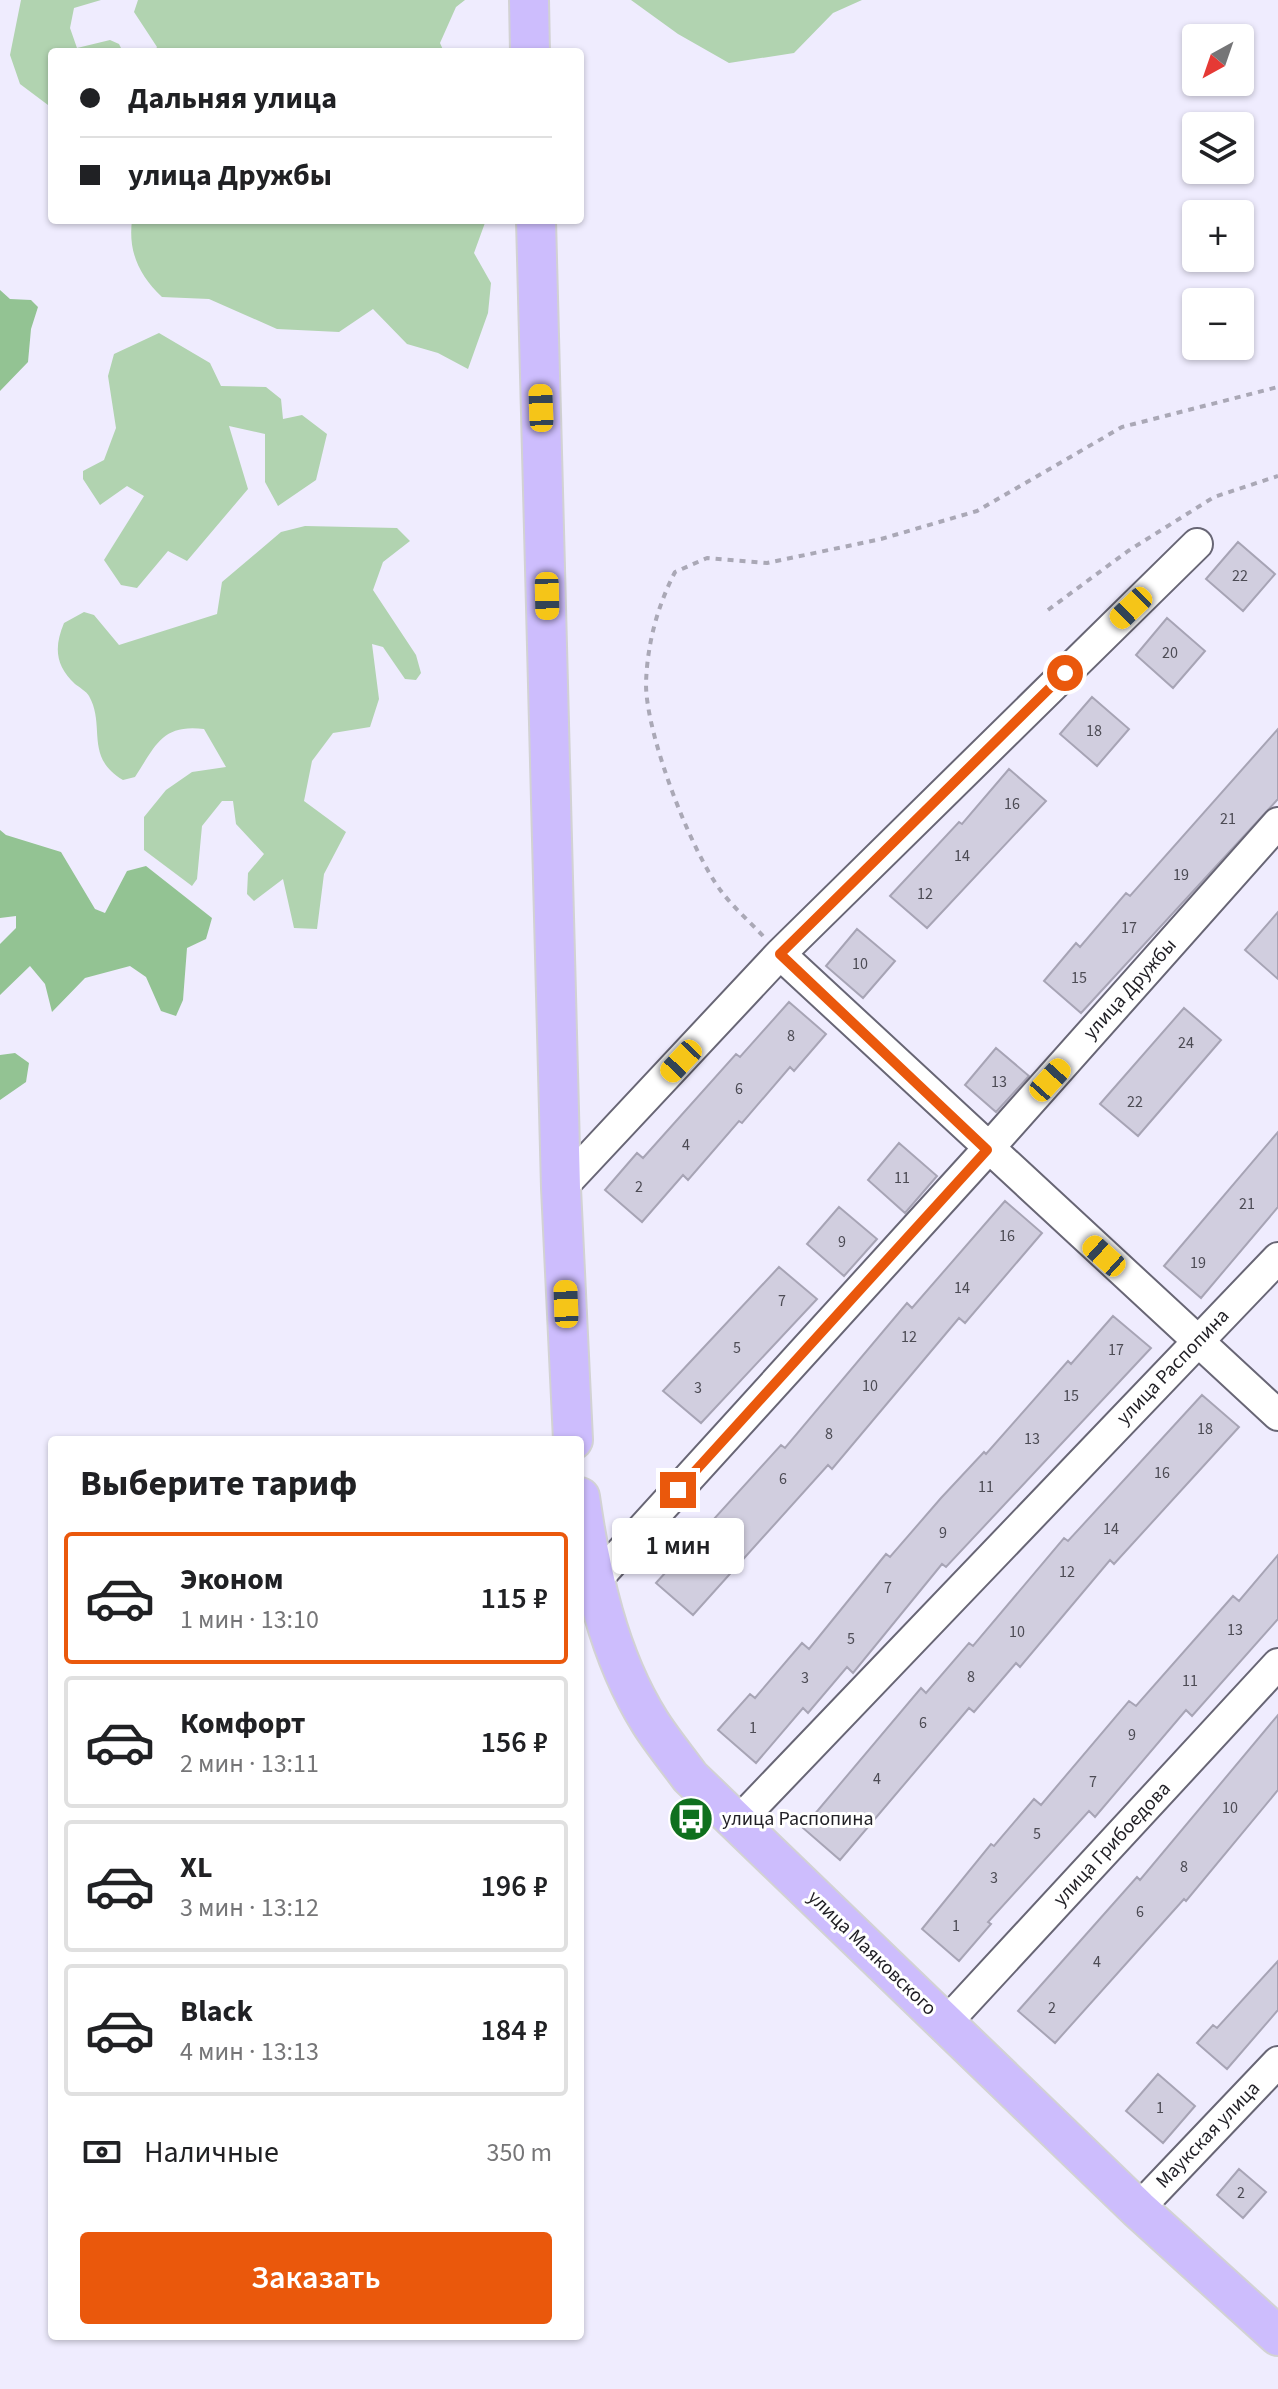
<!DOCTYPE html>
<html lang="ru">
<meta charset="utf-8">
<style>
body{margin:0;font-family:"Source Sans 3",sans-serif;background:#f6f6f6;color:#202124;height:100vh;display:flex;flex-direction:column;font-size:30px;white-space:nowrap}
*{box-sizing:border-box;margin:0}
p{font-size:26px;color:#757577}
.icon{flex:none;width:44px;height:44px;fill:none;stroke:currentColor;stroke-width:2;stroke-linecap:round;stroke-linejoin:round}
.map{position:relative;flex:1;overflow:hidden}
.panel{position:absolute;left:48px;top:1436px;width:536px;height:904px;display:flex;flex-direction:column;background:#fff;border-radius:8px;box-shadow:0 2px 6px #0004}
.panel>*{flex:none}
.banner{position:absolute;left:48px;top:48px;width:536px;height:176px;border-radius:8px;box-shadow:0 2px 6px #0004;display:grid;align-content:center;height:176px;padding:0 32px;background:#fff}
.needle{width:52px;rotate:220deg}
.buttons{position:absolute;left:1182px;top:24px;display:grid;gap:16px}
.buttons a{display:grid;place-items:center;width:72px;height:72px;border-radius:8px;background:#fff;box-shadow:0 2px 6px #0004;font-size:40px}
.end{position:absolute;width:36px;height:36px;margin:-18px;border:10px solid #ea580c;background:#fff;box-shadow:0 0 0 4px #fff}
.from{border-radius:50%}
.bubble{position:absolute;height:56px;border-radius:8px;background:#fff;box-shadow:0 2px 6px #0004;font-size:26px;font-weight:600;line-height:56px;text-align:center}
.car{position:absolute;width:24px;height:48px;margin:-24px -12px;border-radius:10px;box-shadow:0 0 6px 2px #0007;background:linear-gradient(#f5c518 24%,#345 0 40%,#f5c518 0 76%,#345 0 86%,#f5c518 0)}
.banner b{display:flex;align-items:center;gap:28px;height:76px;font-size:30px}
.banner b+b{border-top:2px solid #e0e0e0}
.banner i{width:20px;height:20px;background:#202124}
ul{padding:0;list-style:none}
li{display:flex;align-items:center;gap:24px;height:132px;margin:0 16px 12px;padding:0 16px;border:4px solid #e0e0e0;border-radius:8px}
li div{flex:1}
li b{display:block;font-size:30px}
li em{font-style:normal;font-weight:600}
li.current{border-color:#ea580c}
li>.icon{width:72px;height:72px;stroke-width:1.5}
h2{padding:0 32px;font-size:36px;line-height:96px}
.pay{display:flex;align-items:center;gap:20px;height:88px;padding:0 32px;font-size:30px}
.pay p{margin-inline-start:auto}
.button{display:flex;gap:16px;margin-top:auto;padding:16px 32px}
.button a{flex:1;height:92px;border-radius:8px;background:#ea580c;color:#fff;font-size:32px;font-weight:600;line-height:92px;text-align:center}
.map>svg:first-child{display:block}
.green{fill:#b1d3b0}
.water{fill:#93c393}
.building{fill:#d1cedf;stroke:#a7a4b5;stroke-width:2}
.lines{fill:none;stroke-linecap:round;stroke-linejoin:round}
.minor-casing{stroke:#686675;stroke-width:34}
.major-casing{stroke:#d2d2d3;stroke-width:42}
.path{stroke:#aaa8b6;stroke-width:4;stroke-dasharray:6 6;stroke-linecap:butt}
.minor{stroke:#fff;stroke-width:30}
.major{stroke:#cdbdfd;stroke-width:38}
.route{stroke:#ea580c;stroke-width:10}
.labels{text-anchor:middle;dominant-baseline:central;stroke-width:6;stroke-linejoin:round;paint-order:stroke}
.number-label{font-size:16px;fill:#4c4b54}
.street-label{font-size:20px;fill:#201f25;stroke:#fff}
.poi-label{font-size:20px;fill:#201f25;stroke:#fff;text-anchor:start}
</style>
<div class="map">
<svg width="1278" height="2389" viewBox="0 0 1278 2389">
<rect width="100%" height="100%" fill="#efecfe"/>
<!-- green -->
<path class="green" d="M21,0H101L74,8L70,28L77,48L110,40L119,44L123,52H52V108L20,84L10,55Z
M138,0H465L456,7L440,43L444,52H154L157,47L134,12Z
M631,0H862L833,13L794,53L729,63L678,34Z
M132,220H486L474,253L491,283L488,313L468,369L438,353L407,344L373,309L339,332L277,329L209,299L162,297C139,275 128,252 132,220Z
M159,333L210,363L221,386L266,387L281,399L283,419L302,415L327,434L316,480L278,506L265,482V434L229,426L248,489L187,561L168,551L137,588L121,585L104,560L144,496L127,486L100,505L83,479V471L104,460L116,428L108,376L114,354Z
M305,526L397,528L410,541L383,562L373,590L416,655L421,673L416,680L405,679L383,647L372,644L379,699L370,727L333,733L312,761L304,801L346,832L324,874L317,929L294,928L283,879L254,901L247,894L248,873L264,854L236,824L233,801H222L202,826L197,879L192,886L144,850V817L166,790L192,772L226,767L204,729C162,724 156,745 135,777L123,780C84,757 106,726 89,696C87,692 79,687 75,684C55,665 54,647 64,623L84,612L94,615L119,645L217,614L222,582L281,532Z"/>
<!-- water -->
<path class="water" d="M0,290L10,299L31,300L38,307L31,329L28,362L0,391Z
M0,830L6,835L61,852L95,909L105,913L127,871L146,866L212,918L206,939L187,948L183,1000L176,1016L161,1011L146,977L130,966L85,978L52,1012L45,984L30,966L0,995V944L16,928V916L0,918Z
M15,1053L29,1063L26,1082L0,1100V1055Z"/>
<!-- building -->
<path class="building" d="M1238,542L1275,574L1243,611L1206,579Z
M1167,618L1205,651L1173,688L1136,655Z
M1092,697L1129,729L1097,766L1060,734Z
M1278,729V799L1081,1013L1044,981L1076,943L1080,947L1126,893L1130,896Z
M1009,769L1046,801L927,928L890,896L959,822L962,824Z
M1278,912V979L1245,950Z
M857,929L895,961L863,998L826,966Z
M789,1002L826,1034L794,1071L790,1067L742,1123L739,1121L688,1180L683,1175L642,1222L605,1190L637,1153L643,1158L736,1054L740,1057Z
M1184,1008L1221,1040L1138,1136L1100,1104Z
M996,1048L1029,1076L996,1112L965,1085Z
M1278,1132V1207L1201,1298L1164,1266Z
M899,1143L937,1176L905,1213L868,1180Z
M1005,1201L1042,1233L965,1323L959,1318L832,1469L828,1465L693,1615L656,1583L781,1445L785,1448L907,1303L912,1308Z
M839,1207L877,1239L844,1276L807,1244Z
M779,1267L817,1299L701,1423L663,1391Z
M1113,1316L1151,1348L946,1567L942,1564L853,1673L847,1667L808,1713L803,1708L756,1763L718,1730L750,1694L755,1698L802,1643L809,1649L886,1554L890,1557L941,1498L984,1452L986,1454L1068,1361L1071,1364Z
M1202,1395L1239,1427L1114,1564L1110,1560L1020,1667L1016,1663L974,1712L969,1708L840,1860L803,1828L921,1688L926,1693L969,1643L973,1646L1064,1538L1068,1541Z
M1278,1555V1619L1192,1716L1186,1710L1095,1817L1089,1811L988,1922L991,1924L959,1961L922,1929L991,1844L994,1846L1034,1799L1041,1805L1129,1701L1136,1706L1233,1596L1239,1601Z
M1278,1715V1790L1186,1901L1184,1899L1055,2043L1018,2011L1137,1877L1140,1880Z
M1278,1961V2010L1227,2069L1197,2043L1213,2025L1217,2028Z
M1158,2074L1195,2106L1163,2143L1126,2111Z
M1239,2169L1266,2192L1243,2218L1217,2195Z"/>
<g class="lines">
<!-- minor casing -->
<g class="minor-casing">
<path id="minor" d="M780,954L1278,1415
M561,1188L780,954L1197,544
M595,1581L987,1150L1278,823
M737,1823L1278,1258
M945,2024L1278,1664
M1138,2209L1278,2062"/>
</g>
<!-- major casing -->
<g class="major-casing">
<path id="major" d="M529,0L530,52
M536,220L561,1188L573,1440
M580,1497C591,1574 608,1655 650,1722C662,1741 677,1759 690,1777L1138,2209L1278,2336"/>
</g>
<!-- path -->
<path class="path" d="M1048,610L1128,551L1214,497L1278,476
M763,936C750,922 733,907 721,891C691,851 646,735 646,684C647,645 657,607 675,572L707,558L767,563L881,539L977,511L1122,427L1278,387"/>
<!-- minor -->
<use href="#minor" class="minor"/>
<!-- major -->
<use href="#major" class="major"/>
</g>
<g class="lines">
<!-- route -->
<path class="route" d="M678,1490L987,1150L780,954L1065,673"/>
</g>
<!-- icons -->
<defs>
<g id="bus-disc" transform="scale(2.3)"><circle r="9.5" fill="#0f701e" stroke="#fff"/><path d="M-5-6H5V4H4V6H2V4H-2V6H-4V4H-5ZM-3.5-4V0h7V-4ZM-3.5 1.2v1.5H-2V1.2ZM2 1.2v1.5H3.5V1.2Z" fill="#fff"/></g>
</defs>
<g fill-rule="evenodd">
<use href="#bus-disc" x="691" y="1819"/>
</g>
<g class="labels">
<!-- number labels -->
<g class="number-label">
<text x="1240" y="576">22</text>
<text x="1170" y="653">20</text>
<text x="1094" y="731">18</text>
<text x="1012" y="804">16</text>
<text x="1228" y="819">21</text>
<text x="962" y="856">14</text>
<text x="1181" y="875">19</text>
<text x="925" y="894">12</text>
<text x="1129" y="928">17</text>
<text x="860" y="964">10</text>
<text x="1079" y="978">15</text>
<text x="791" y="1036">8</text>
<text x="1186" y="1043">24</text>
<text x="999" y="1082">13</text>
<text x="739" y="1089">6</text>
<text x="1135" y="1102">22</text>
<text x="686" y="1145">4</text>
<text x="902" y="1178">11</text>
<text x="639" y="1187">2</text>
<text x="1247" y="1204">21</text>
<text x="1007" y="1236">16</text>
<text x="842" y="1242">9</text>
<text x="1198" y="1263">19</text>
<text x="962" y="1288">14</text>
<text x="782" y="1301">7</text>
<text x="909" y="1337">12</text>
<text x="737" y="1348">5</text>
<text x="1116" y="1350">17</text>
<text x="870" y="1386">10</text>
<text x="698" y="1388">3</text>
<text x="1071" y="1396">15</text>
<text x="1205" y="1429">18</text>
<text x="829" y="1434">8</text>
<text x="1032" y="1439">13</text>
<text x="1162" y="1473">16</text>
<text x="783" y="1479">6</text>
<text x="986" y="1487">11</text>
<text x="1111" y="1529">14</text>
<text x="943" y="1533">9</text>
<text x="1067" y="1572">12</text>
<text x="888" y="1588">7</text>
<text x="1235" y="1630">13</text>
<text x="1017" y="1632">10</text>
<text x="851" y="1639">5</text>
<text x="971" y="1677">8</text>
<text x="805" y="1678">3</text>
<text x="1190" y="1681">11</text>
<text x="923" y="1723">6</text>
<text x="753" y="1728">1</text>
<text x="1132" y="1735">9</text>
<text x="877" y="1779">4</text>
<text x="1093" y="1782">7</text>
<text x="1230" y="1808">10</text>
<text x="1037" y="1834">5</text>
<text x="1184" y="1867">8</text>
<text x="994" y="1878">3</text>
<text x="1140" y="1912">6</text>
<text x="956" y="1926">1</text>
<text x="1097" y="1962">4</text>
<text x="1052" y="2008">2</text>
<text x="1160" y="2108">1</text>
<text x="1241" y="2193">2</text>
</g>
<!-- street labels -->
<g class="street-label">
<text transform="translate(1130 989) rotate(-48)">улица Дружбы</text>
<text transform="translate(1173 1367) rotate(-46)">улица Распопина</text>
<text transform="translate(1112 1844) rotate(-47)">улица Грибоедова</text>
<text transform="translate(872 1953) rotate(44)">улица Маяковского</text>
<text transform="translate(1208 2135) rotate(-46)">Маукская улица</text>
</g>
<!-- poi labels -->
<g class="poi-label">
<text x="722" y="1819">улица Распопина</text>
</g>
</g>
</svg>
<div class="buttons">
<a><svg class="needle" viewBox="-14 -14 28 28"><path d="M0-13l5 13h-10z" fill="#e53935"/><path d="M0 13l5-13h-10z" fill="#757577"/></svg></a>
<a><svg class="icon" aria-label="layers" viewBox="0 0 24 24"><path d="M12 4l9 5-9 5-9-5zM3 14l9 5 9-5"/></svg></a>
<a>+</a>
<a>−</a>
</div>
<i class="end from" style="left:1065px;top:673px"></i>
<i class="end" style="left:678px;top:1490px"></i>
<div class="bubble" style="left:612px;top:1518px;width:132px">1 мин</div>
<i class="car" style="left:541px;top:408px;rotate:358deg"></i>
<i class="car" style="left:547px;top:596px;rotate:179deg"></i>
<i class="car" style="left:1131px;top:608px;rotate:226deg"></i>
<i class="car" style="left:681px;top:1061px;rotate:223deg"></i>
<i class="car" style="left:1050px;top:1080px;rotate:42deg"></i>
<i class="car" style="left:1104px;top:1256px;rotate:312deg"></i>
<i class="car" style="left:566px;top:1304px;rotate:358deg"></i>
<div class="banner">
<b><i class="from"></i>Дальняя улица</b>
<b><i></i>улица Дружбы</b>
</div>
<section class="panel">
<h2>Выберите тариф</h2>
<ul>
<li class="current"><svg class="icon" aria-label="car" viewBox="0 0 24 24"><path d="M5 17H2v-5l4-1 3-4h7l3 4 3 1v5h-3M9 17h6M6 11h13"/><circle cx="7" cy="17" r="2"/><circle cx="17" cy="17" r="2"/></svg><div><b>Эконом</b><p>1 мин · 13:10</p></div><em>115 ₽</em></li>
<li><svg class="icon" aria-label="car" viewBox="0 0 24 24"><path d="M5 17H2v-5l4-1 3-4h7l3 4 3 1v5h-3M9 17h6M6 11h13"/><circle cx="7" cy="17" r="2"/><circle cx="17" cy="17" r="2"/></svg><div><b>Комфорт</b><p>2 мин · 13:11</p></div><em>156 ₽</em></li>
<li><svg class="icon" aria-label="car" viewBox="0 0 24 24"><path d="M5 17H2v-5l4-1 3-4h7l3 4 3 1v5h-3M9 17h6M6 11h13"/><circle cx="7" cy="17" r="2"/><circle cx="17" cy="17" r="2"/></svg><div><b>XL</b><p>3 мин · 13:12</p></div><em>196 ₽</em></li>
<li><svg class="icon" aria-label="car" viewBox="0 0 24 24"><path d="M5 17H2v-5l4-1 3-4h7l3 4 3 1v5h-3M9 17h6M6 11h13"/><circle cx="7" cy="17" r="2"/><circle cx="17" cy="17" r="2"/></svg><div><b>Black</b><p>4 мин · 13:13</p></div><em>184 ₽</em></li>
</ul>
<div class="pay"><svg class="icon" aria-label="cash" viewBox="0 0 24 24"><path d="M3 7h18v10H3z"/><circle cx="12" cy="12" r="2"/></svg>Наличные<p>350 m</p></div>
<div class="button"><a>Заказать</a></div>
</section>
</div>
